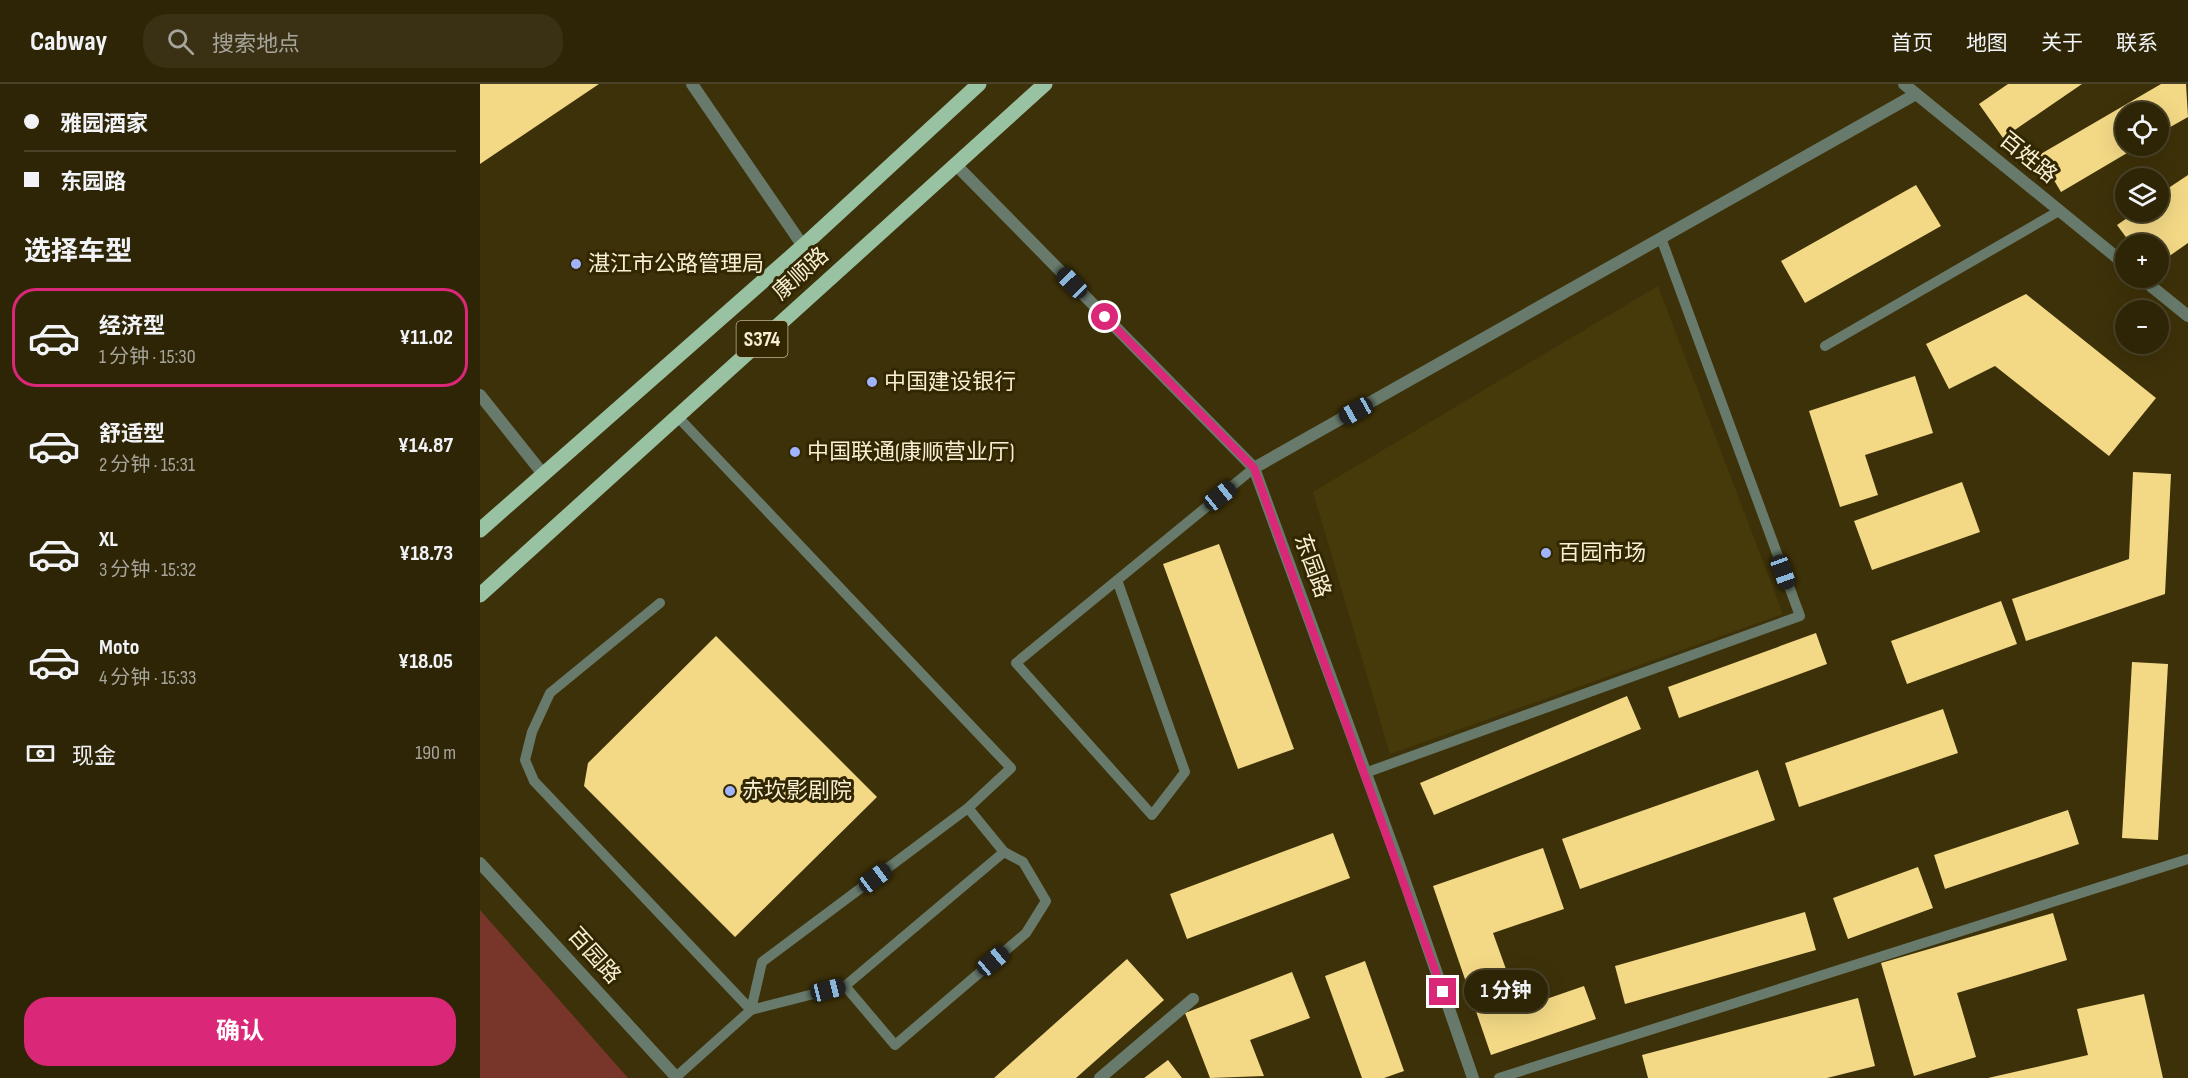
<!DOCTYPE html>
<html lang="zh">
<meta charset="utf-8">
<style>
body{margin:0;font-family:"Sofia Sans Condensed","Noto Sans SC",sans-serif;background:#3a3115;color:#f1f3f6;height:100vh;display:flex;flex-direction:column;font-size:22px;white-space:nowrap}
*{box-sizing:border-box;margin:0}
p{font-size:20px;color:#a7a59b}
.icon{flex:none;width:33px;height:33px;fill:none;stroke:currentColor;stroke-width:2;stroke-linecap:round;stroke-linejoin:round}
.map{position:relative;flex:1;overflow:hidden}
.details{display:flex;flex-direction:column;background:#2e2507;width:480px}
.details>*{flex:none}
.banner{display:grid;align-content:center;height:132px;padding:0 24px;background:#2e2507}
.fabs{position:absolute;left:1635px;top:18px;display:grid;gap:12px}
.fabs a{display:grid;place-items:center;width:54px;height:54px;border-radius:50%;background:#2e2507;box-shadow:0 6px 24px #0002,0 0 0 2px #494228;font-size:30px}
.end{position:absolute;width:27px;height:27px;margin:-14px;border:8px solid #db2777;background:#fff;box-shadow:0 0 0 3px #fff}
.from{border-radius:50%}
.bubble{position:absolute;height:42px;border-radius:21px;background:#2e2507;box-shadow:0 6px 24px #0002,0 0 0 2px #494228;font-size:20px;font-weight:700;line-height:42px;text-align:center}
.car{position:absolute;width:18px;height:36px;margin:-18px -9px;border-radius:8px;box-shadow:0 0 4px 2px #0007;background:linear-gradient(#222 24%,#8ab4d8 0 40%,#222 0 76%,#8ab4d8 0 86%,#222 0)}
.banner b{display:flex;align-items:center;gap:21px;height:57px;font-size:22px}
.banner b+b{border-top:2px solid #494228}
.banner i{width:15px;height:15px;background:#f1f3f6}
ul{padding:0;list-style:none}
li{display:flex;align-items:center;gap:18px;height:99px;margin:0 12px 9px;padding:0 12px;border:3px solid transparent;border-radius:24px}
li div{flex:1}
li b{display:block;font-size:22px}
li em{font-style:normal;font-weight:700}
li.selected{border-color:#db2777}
li>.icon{width:54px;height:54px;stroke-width:1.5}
h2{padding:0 24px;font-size:27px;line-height:72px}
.pay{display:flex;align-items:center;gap:15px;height:66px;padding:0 24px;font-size:22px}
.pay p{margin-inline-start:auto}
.primary-button{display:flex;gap:12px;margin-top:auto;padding:12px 24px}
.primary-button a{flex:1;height:69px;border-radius:24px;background:#db2777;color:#fff;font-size:24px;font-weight:700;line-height:69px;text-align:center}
header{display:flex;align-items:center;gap:36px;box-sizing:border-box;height:84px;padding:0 30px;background:#2e2507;border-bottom:2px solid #494228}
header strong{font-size:28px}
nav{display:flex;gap:33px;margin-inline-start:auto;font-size:21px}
.search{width:420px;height:54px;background:#3a3115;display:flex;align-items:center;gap:15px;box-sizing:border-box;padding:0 21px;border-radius:24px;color:#a7a59b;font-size:22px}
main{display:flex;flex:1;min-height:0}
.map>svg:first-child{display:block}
.built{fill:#473a0a}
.green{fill:#78362a}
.building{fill:#f3d986}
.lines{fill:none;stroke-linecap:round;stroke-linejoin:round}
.service{stroke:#677a6b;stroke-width:10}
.minor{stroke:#677a6b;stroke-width:12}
.primary{stroke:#99c2a3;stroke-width:15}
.route{stroke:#db2777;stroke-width:8}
.poi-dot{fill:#a0b3fd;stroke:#322700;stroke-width:2}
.labels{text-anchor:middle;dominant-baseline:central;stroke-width:6;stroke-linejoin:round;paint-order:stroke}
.shield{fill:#322700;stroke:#bdb495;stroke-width:1.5}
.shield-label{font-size:21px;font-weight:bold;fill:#f8f0d5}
.street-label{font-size:22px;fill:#f8f0d5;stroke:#322700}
.poi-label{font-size:22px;fill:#f8f0d5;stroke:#322700;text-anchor:start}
</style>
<header>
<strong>Cabway</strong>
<div class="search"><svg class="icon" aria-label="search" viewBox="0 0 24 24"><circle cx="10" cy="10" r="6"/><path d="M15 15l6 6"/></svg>搜索地点</div>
<nav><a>首页</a><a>地图</a><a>关于</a><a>联系</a></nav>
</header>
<main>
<section class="details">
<div class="banner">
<b><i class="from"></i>雅园酒家</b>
<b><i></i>东园路</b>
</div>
<h2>选择车型</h2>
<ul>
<li class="selected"><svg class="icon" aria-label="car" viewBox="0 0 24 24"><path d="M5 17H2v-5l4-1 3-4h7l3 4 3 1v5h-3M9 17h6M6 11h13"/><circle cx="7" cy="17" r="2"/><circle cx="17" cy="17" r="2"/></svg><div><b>经济型</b><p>1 分钟 · 15:30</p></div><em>¥11.02</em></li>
<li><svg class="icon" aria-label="car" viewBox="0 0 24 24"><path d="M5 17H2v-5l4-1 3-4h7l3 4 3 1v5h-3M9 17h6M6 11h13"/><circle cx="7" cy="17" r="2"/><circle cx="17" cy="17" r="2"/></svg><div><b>舒适型</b><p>2 分钟 · 15:31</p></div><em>¥14.87</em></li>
<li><svg class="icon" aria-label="car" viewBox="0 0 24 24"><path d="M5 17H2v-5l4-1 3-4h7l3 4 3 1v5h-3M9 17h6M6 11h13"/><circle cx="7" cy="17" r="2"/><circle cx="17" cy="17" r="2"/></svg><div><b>XL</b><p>3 分钟 · 15:32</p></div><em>¥18.73</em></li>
<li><svg class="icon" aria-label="car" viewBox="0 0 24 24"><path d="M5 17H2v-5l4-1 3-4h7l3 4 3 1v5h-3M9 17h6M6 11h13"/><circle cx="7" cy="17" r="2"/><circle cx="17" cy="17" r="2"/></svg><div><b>Moto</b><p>4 分钟 · 15:33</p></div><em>¥18.05</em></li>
</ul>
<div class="pay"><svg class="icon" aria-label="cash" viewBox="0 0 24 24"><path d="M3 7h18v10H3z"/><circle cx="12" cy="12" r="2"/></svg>现金<p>190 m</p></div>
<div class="primary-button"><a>确认</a></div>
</section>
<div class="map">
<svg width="1708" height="994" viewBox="0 0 1708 994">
<rect width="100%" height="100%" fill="#3d3109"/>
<!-- built -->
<path class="built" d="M1178,202L1303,530L910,670L833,408Z"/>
<!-- green -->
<path class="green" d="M0,826L148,994H0Z"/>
<!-- building -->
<path class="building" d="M0,0H119L0,80Z
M1528,0H1602L1523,54L1499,20Z
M1681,0H1706L1708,33L1678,50V28H1646V62H1659L1581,108L1559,71Z
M1708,91V159L1678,180V160H1651L1637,141L1656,128H1678V111Z
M1436,101L1461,142L1325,219L1301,177Z
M1546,210L1676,314L1629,372L1515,282L1469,305L1446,260Z
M1435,292L1453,349L1385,371L1398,411L1360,423L1329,327Z
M1653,388L1691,390L1685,510L1546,557L1532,515L1649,475Z
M1482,398L1500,448L1392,486L1374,437Z
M739,460L814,665L758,685L683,480Z
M1521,517L1537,560L1427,600L1411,557Z
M1336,549L1347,580L1199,634L1188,603Z
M236,552L397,713L255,853L104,702L108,679Z
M1652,578L1688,580L1678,756L1642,754Z
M1147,612L1161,645L954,731L940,699Z
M1463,625L1478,669L1319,723L1305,679Z
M1278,686L1295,736L1100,805L1082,755Z
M1588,726L1599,760L1465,805L1454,771Z
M853,749L870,794L707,855L690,810Z
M1063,764L1084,825L1013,849L1040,924L1104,902L1116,935L1011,971L953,802Z
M1438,783L1453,824L1368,855L1353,814Z
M1325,828L1336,866L1145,920L1135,882Z
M1573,829L1587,876L1477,909L1496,973L1434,992L1401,879Z
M647,875L684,916L596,994H514Z
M885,877L924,987L904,994H882L845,892Z
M812,888L830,934L770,956L784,992L730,994L705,929Z
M1664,910L1683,994H1508L1608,971L1597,925Z
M1378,914L1395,982L1347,994H1168L1162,971Z
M688,976L702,994H664Z"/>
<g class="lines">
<!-- service -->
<path class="service" d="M1345,262L1579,127
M196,331L531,684L488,724
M637,496L705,688L672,731L536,579L774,384
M180,519L70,609L52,648L45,676L54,697L271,926L196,993
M885,689L1320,532L1181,154
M365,902L415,961L546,849L566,817L543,778L524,768L365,902L271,926L282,878L488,724L524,768
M1019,994L1708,775"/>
<!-- minor -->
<path class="minor" d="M212,0L323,162
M1424,0L1646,181
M476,81L774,384L919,780L993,994
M1661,194L1708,232
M0,311L63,390
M774,384L1436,10
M0,779L197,994
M620,994L713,915"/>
<!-- primary -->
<path class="primary" d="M0,446L323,162L499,0
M0,511L565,0"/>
</g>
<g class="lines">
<!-- route -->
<path class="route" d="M625,233L774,384L963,908"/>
</g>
<!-- markers -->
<g class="poi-dot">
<circle cx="96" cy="180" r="6"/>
<circle cx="392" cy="298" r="6"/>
<circle cx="315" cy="368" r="6"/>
<circle cx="1066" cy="469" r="6"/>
<circle cx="250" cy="707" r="6"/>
</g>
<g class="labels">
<!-- shield labels -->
<rect class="shield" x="256.5" y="237" width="51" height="36" rx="4.5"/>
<g class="shield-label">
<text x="282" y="255">S374</text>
</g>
<!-- street labels -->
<g class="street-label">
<text transform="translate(1548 74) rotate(39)">百姓路</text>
<text transform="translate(321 190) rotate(-42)">康顺路</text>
<text transform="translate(832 482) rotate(70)">东园路</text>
<text transform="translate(114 872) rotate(48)">百园路</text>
</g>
<!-- poi labels -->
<g class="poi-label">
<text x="108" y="180">湛江市公路管理局</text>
<text x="404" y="298">中国建设银行</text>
<text x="327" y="368">中国联通(康顺营业厅)</text>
<text x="1078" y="469">百园市场</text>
<text x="262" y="707">赤坎影剧院</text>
</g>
</g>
</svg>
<div class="fabs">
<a><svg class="icon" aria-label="locate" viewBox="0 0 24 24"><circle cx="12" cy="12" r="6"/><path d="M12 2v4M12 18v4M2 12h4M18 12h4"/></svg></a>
<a><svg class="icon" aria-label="layers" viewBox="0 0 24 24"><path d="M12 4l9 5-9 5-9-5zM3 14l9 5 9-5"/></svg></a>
<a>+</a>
<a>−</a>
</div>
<i class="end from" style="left:625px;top:233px"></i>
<i class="end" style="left:963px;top:908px"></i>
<div class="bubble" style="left:984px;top:886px;width:84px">1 分钟</div>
<i class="car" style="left:592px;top:199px;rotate:316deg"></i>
<i class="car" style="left:876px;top:327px;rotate:241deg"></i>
<i class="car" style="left:740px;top:412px;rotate:51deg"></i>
<i class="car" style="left:1303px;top:488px;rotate:160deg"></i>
<i class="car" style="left:395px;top:794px;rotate:53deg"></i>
<i class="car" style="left:513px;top:877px;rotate:50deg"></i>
<i class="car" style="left:348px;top:906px;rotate:76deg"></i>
</div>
</main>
